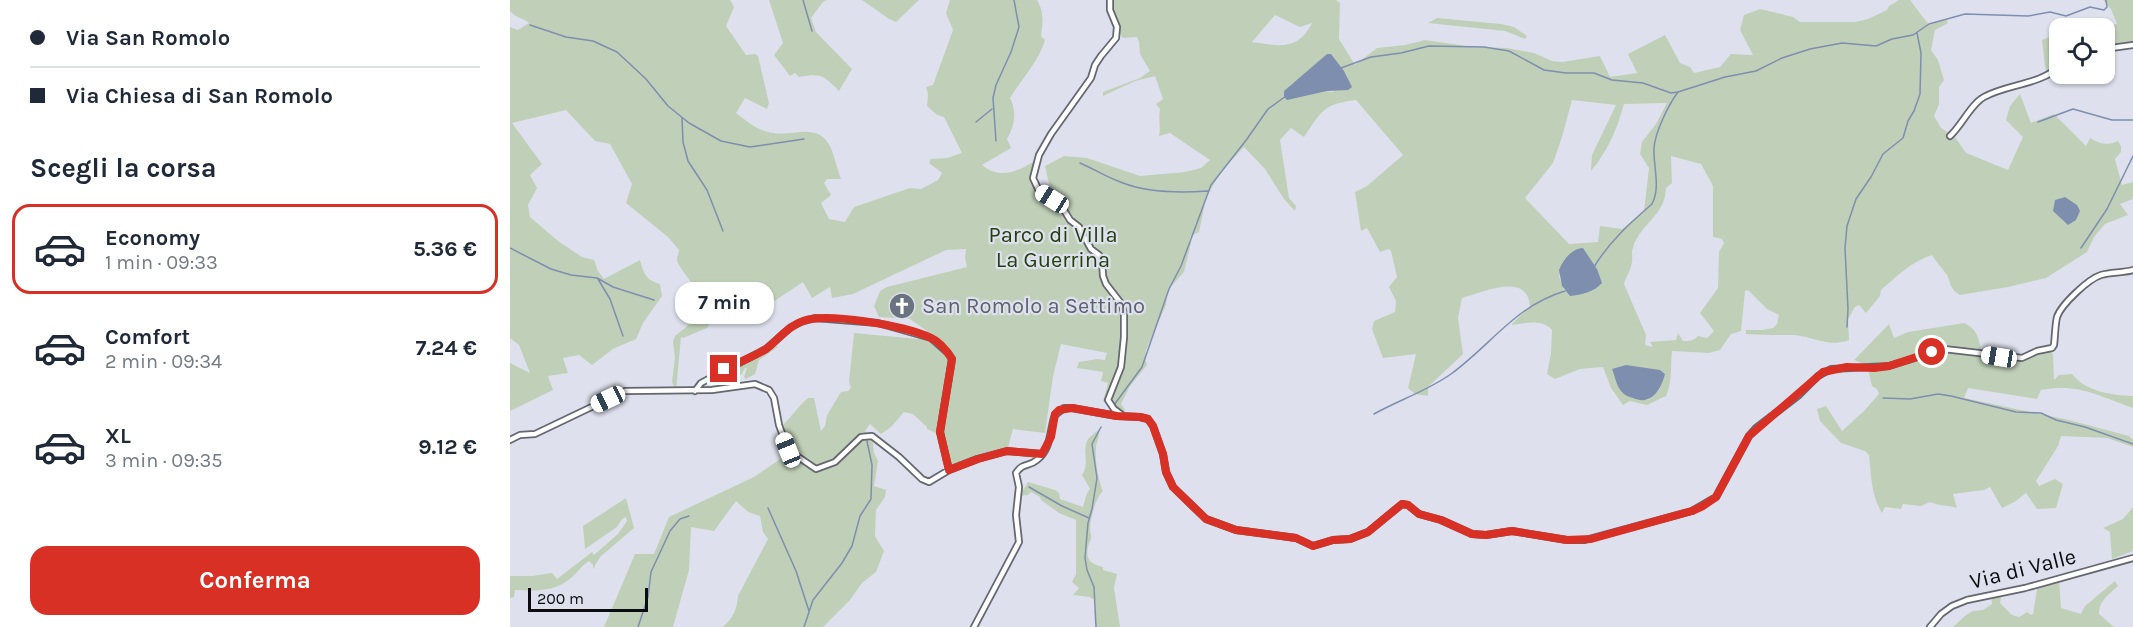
<!DOCTYPE html>
<html lang="it">
<meta charset="utf-8">
<style>
body{margin:0;font-family:Karla,sans-serif;background:#f6f6f7;color:#1f2937;height:100vh;display:flex;flex-direction:column;font-size:22px;white-space:nowrap}
*{box-sizing:border-box;margin:0}
p{font-size:20px;color:#747a83}
.icon{flex:none;width:33px;height:33px;fill:none;stroke:currentColor;stroke-width:2;stroke-linecap:round;stroke-linejoin:round}
.map{position:relative;flex:1;overflow:hidden}
.drawer{display:flex;flex-direction:column;background:#fff;width:510px}
.drawer>*{flex:none}
.hud{display:grid;align-content:center;height:132px;padding:0 30px;background:#fff}
.buttons{position:absolute;left:1539px;top:18px;display:grid;gap:12px}
.buttons a{display:grid;place-items:center;width:66px;height:66px;border-radius:12px;background:#fff;box-shadow:0 2px 4px #0004;font-size:30px}
.scale{position:absolute;left:18px;bottom:15px;width:120px;box-sizing:border-box;padding-left:6px;border:3px solid #0b0c10;border-top:0;font-size:16px;line-height:21px;white-space:nowrap;color:#0b0c10;-webkit-text-stroke:4px #dee1ed;paint-order:stroke}
.end{position:absolute;width:27px;height:27px;margin:-14px;border:8px solid #d93025;background:#fff;box-shadow:0 0 0 3px #fff}
.from{border-radius:50%}
.bubble{position:absolute;height:42px;border-radius:18px;background:#fff;box-shadow:0 2px 4px #0004;font-size:20px;font-weight:700;line-height:42px;text-align:center}
.car{position:absolute;width:18px;height:36px;margin:-18px -9px;border-radius:8px;box-shadow:0 0 4px 2px #0007;background:linear-gradient(#fff 24%,#345 0 40%,#fff 0 76%,#345 0 86%,#fff 0)}
.hud b{display:flex;align-items:center;gap:21px;height:57px;font-size:22px}
.hud b+b{border-top:2px solid #e0e1e3}
.hud i{width:15px;height:15px;background:#1f2937}
ul{padding:0;list-style:none}
li{display:flex;align-items:center;gap:18px;height:90px;margin:0 12px 9px;padding:0 18px;border:3px solid transparent;border-radius:18px}
li div{flex:1}
li b{display:block;font-size:22px}
li em{font-style:normal;font-weight:700}
li.active{border-color:#d93025}
li>.icon{width:54px;height:54px;stroke-width:1.5}
h2{padding:0 30px;font-size:27px;line-height:72px}
.primary-button{display:flex;gap:12px;margin-top:auto;padding:12px 30px}
.primary-button a{flex:1;height:69px;border-radius:18px;background:#d93025;color:#fff;font-size:24px;font-weight:700;line-height:69px;text-align:center}
main{display:flex;flex:1;min-height:0}
.map>svg:first-child{display:block}
.green{fill:#c0d0b8;fill-rule:evenodd}
.water{fill:#7e8eae}
.lines{fill:none;stroke-linecap:round;stroke-linejoin:round}
.stream{stroke:#7e8eae;stroke-width:1.5}
.street-casing{stroke:#646670;stroke-width:8}
.street{stroke:#fff;stroke-width:4.5}
.route{stroke:#d93025;stroke-width:8}
.labels{text-anchor:middle;dominant-baseline:central;stroke-width:4.5;stroke-linejoin:round;paint-order:stroke}
.park-label{font-size:22px;fill:#233f0e;stroke:#dee1ed}
.worship-label{font-size:22px;fill:#5b616d;stroke:#dee1ed;text-anchor:start}
.street-label{font-size:22px;fill:#0b0c10;stroke:#dee1ed}
</style>
<main>
<section class="drawer">
<div class="hud">
<b><i class="from"></i>Via San Romolo</b>
<b><i></i>Via Chiesa di San Romolo</b>
</div>
<h2>Scegli la corsa</h2>
<ul>
<li class="active"><svg class="icon" aria-label="car" viewBox="0 0 24 24"><path d="M5 17H2v-5l4-1 3-4h7l3 4 3 1v5h-3M9 17h6M6 11h13"/><circle cx="7" cy="17" r="2"/><circle cx="17" cy="17" r="2"/></svg><div><b>Economy</b><p>1 min · 09:33</p></div><em>5.36 €</em></li>
<li><svg class="icon" aria-label="car" viewBox="0 0 24 24"><path d="M5 17H2v-5l4-1 3-4h7l3 4 3 1v5h-3M9 17h6M6 11h13"/><circle cx="7" cy="17" r="2"/><circle cx="17" cy="17" r="2"/></svg><div><b>Comfort</b><p>2 min · 09:34</p></div><em>7.24 €</em></li>
<li><svg class="icon" aria-label="car" viewBox="0 0 24 24"><path d="M5 17H2v-5l4-1 3-4h7l3 4 3 1v5h-3M9 17h6M6 11h13"/><circle cx="7" cy="17" r="2"/><circle cx="17" cy="17" r="2"/></svg><div><b>XL</b><p>3 min · 09:35</p></div><em>9.12 €</em></li>
</ul>
<div class="primary-button"><a>Conferma</a></div>
</section>
<div class="map">
<svg width="1623" height="627" viewBox="0 0 1623 627">
<rect width="100%" height="100%" fill="#dee1ed"/>
<!-- green -->
<path class="green" d="M0,0H220L224,7L216,26L236,55L245,54L248,56L259,103L257,109L235,98L226,113C238,122 248,131 263,133C284,137 308,121 321,148C325,158 327,169 331,179H317L314,183L321,195L311,203L319,219L335,222L344,207L400,188L411,189L428,180L432,173L419,163L421,159L437,158L452,153L434,117L427,115L417,106L418,94L416,87L423,85L443,30L436,13L440,0H527C534,12 533,22 531,36L535,40C529,61 511,80 500,98C507,112 505,125 497,139L501,148L472,165C492,181 509,170 527,160L523,178L529,191L542,197L535,166L554,156L577,158L630,176L675,172L691,168L700,160L660,133L649,136C651,126 648,119 650,109L646,104L653,99L645,76L625,81L593,96V92L630,78L640,71L630,54L629,42L627,37L613,38C604,28 600,13 600,0H826L830,3L829,39L845,65L867,48L895,45L915,40L963,47L997,48L1024,53L1042,61L1052,62L1090,56L1100,77L1127,73L1118,54L1155,35L1170,63L1180,67L1184,73L1210,67L1221,54L1243,55L1230,30L1234,15L1250,9L1283,17L1290,22H1345L1358,19L1377,10L1379,6L1389,0H1400L1419,25L1436,19L1438,23L1425,30L1421,50L1428,60L1434,80L1429,87V104L1424,116L1431,128L1445,137L1456,153L1498,170L1513,137L1496,120L1500,106L1510,94L1521,123L1544,114L1576,146L1580,138C1590,144 1596,146 1608,141L1611,146V152L1605,159L1612,185L1623,182V199L1610,204L1618,215L1595,224L1584,237L1577,252L1536,278L1498,287L1450,295C1440,290 1441,283 1437,275C1432,268 1426,262 1422,255C1402,261 1386,277 1371,290L1370,296L1356,313L1349,305L1345,307L1338,319L1339,340C1321,348 1301,336 1283,335C1267,335 1251,335 1236,334V330H1252L1263,328L1267,324L1269,315L1257,309L1238,290L1235,291L1231,331L1221,334L1210,350L1199,353L1162,351C1160,369 1163,380 1156,396L1137,405L1120,401L1113,405L1101,388L1093,367L1070,369L1045,379L1037,374L1041,353L1042,330C1032,319 1015,323 1001,325L1020,306C1017,271 972,293 952,298L948,318L953,354L918,387V396L905,394L898,388L906,354L873,358L862,329L864,321L885,312L886,301L879,287L887,277L881,251L879,249L870,252L857,228L851,231L845,192L857,186L893,155L846,100C813,104 812,111 794,137L781,128L770,140L779,198L786,206L785,211L774,199L755,169L734,147L712,170L701,189L696,198L689,232L681,236L679,241L681,243L674,272L658,290L656,305L636,350L635,358L637,365L620,386L611,404L615,410L613,413L593,401L598,383L591,381L593,372L567,368L569,362L587,359L595,360L597,353L551,344L543,376L535,433L503,429L497,451L439,470L429,429L426,433L417,429V427L403,414L394,412L381,427L371,434L360,424L355,431L362,436L364,453L368,461L364,486L376,490L375,497L366,510L365,536L374,551L366,572L352,583L340,600L313,627H213C223,618 227,609 228,596L258,539L253,532L250,516L238,512L226,501L204,531L181,527L179,570L163,627H94L125,554H144L159,517L244,477L276,455L278,449L270,428C281,418 287,407 298,398H304L311,431L315,426L317,415L331,392L338,391L341,388L339,381L344,333L408,339L417,331L400,319L369,317L364,306L370,291L377,287L457,267L455,258L456,249L436,250L343,294L322,298L320,287L302,298L293,282L248,312L219,293L197,328L173,338L171,337L166,390L162,382L165,357L163,342L165,336L192,314L194,307C191,291 168,268 167,260C167,256 169,253 169,250L158,237L116,203L122,184L100,144L85,141L56,110L2,123L32,164L20,175L27,188L18,205L20,217L48,241L72,257L84,260L88,271L94,279L130,260C134,274 136,280 150,284L152,296L133,323L126,339L103,349L82,365L69,355L53,358L58,373L38,376L43,390L0,411V363L20,373L9,345L0,338V27L8,30L19,23C13,18 6,18 0,11ZM765,15L790,27L802,23C788,51 769,46 742,42ZM817,54L823,92L779,86L794,76ZM1062,100L1106,105L1082,155L1081,171C1098,151 1107,129 1114,104L1157,103L1146,124L1132,142L1130,154L1139,168L1134,211L1112,229L1090,226L1088,242L1059,244L1015,198L1043,163L1052,137ZM1161,156L1191,164L1203,186V237L1212,239L1214,243L1209,252L1208,288L1190,313L1204,331L1197,338L1188,336C1183,341 1180,341 1173,341L1168,333L1166,340L1140,342L1143,347L1135,345L1136,335L1114,284C1116,277 1121,270 1122,262C1123,258 1121,252 1123,248C1130,223 1155,217 1156,188L1162,183ZM1072,248L1087,269L1054,291L1049,276ZM1150,370L1155,374L1149,390L1138,400L1106,382L1105,376Z
M259,0H317L313,2L301,18L306,32L342,69L329,91C313,75 312,73 289,77L285,73L280,76L264,55L273,43Z
M352,0H409L386,22L379,19Z
M1593,0H1623V45L1595,49L1594,28H1578L1607,24L1601,9Z
M927,18L991,24L1004,27L1017,36L1015,39L995,31L918,23Z
M1549,33V66L1538,74L1535,67L1532,40Z
M1454,323C1468,329 1469,340 1472,354L1512,358L1538,349L1543,354L1544,380L1549,375L1562,374C1577,392 1601,395 1623,396V408C1588,396 1569,383 1531,390L1527,399L1458,388L1454,398L1559,420L1619,436L1623,440V447L1597,438L1551,436L1548,446L1526,481L1529,486L1545,479L1553,484L1546,508L1527,509L1516,493L1506,501L1492,508L1480,487L1474,490L1443,494L1447,508C1437,505 1429,506 1420,502L1411,506L1393,504L1391,509L1375,507L1372,513C1361,496 1361,474 1359,455L1355,451L1331,443L1310,421L1307,409L1316,406L1332,431L1354,411L1369,394L1367,389L1362,386L1357,365L1344,360L1379,324L1384,338L1398,332Z
M262,344L268,347L249,360L245,374L236,379L234,377L237,368H235L231,375L225,377L223,374L224,371L229,369V367H226Z
M588,430C591,437 586,441 586,449C585,462 588,479 593,491C586,497 580,519 580,530C580,532 582,536 581,539C578,545 575,554 580,561C583,564 589,566 593,567V570L607,574L604,588L610,627H586L585,600L579,597L563,595L569,588L562,582L566,574V520L549,513L531,500L530,497L521,492L518,495L509,496V490H513L518,482L545,490L549,493L550,499L573,507L577,493L580,489L572,475C580,463 572,453 577,441C579,437 584,434 588,430Z
M116,498L124,528L90,557L83,569V565L79,561C72,565 68,572 61,578C45,592 25,591 5,590L4,597L0,598V576H22L42,573L47,579L82,552L84,555L108,534L117,521L116,517L112,519L107,527L75,549L73,526Z
M1623,507V551L1602,559L1600,532L1593,528L1613,519Z
M1549,578L1551,608L1571,614L1575,606L1605,581L1608,586C1600,593 1588,602 1589,614L1604,627H1443L1456,615L1463,611L1473,610L1482,604L1481,595L1492,593L1490,603L1502,615L1509,617L1517,612L1521,615L1523,614L1528,583Z"/>
<!-- water -->
<path class="water" d="M817,54H821L834,71L842,87L838,90L817,91L777,100L774,97V91Z
M1555,197L1567,205L1570,211L1566,220L1558,225L1543,211L1545,200Z
M1073,248L1087,269L1092,283C1084,292 1071,295 1060,296L1052,286L1049,270C1053,260 1061,249 1073,248Z
M1116,365L1150,370L1155,374C1151,390 1141,406 1123,398C1119,397 1114,395 1111,391C1106,385 1105,376 1102,369Z"/>
<g class="lines">
<!-- stream -->
<path class="stream" d="M293,0L302,31
M20,25L56,37L83,41L107,52L136,79L158,106L179,123L211,141L240,147L294,139
M831,68L861,57L891,53L919,46L974,47L999,51L1034,70L1056,73H1084L1102,80L1133,83L1161,93L1168,92L1215,77L1246,71L1272,58L1300,49L1332,43L1366,46L1382,39L1403,35L1419,24L1455,14L1518,16L1540,12L1556,16L1580,7L1594,10L1597,7L1596,0
M172,118L173,142L178,161L197,190L213,231
M466,122L482,109
M1528,122L1563,109L1602,120H1623
M486,141L483,98L486,85L501,52L509,27L504,0
M570,163C584,169 598,178 613,183C639,193 670,193 698,191
M0,248L41,269L61,275L87,278L103,287L144,300
M1571,248L1597,209L1623,156
M1084,267C1099,242 1120,223 1142,204C1151,187 1143,166 1144,148C1145,132 1159,104 1168,92
M88,279L100,299L113,336
M1337,327L1338,309L1335,248L1337,226L1346,199L1361,177L1373,154L1393,138L1398,121L1404,111L1410,94L1411,53L1407,33
M1373,398L1400,399L1428,394L1441,396L1506,412L1531,413L1546,420L1575,427L1623,444
M604,405L632,367L659,289L671,266L701,185L737,139L758,109L776,96
M864,414C889,400 917,391 941,374C982,344 1005,306 1055,291
M519,487L552,506L579,518
M258,508L286,571L299,611
M128,627L138,597L141,572L160,531L170,519L179,516
M294,627L303,600L332,563L342,546L350,516L361,499L362,465L357,441
M586,627L584,587L577,570L575,558L578,523L582,509L587,478L582,444L591,427"/>
<!-- street casing -->
<g class="street-casing">
<path id="street" d="M600,0V10L607,27L606,38L591,56L585,65L581,78L541,134L529,155L523,178L529,191L549,202L560,220L569,227L581,249L589,255L592,260L593,276L596,284L610,302L614,312V337L611,367L598,400L604,409L612,415
M1594,49L1623,45
M1440,136C1452,125 1461,104 1474,97C1497,84 1530,85 1550,66
M185,391L191,383L256,349L281,327L291,322L305,318L368,323L421,338L438,353L442,359L430,432L439,470
M0,440L10,435L25,434L115,391L202,390L245,384L259,390L264,398L269,425L278,450L306,469L325,462L351,437L362,436L389,457L412,479L419,482L439,470L467,459L497,451L532,454
M464,627L509,542L506,515L509,487L506,473C513,462 519,467 527,460C542,448 539,431 545,415L554,408H562L607,416L630,417L638,419L643,426L653,454L656,472L663,487L696,519L726,530L786,538L803,546L823,540L840,539L858,532L892,504L898,505L909,514L931,520L962,534L976,535L1002,531L1057,540H1075L1182,511L1206,497L1239,436L1246,428L1289,395L1308,376L1321,369L1379,366L1434,349L1512,358L1527,351L1542,348L1544,345C1545,337 1545,326 1547,317C1551,305 1578,279 1591,275C1601,272 1612,273 1623,270
M1420,627L1431,614L1442,606L1457,600L1515,588L1623,558"/>
</g>
<!-- street -->
<use href="#street" class="street"/>
</g>
<g class="lines">
<!-- route -->
<path class="route" d="M214,369C228,363 243,357 256,349C268,340 278,326 293,321C318,312 394,326 419,337C429,341 437,351 442,359L430,432L439,470L468,459L497,451L532,454L541,437L545,414L549,410L562,408L607,416L630,417L638,419L643,426L653,454L656,472L663,487L696,519L726,530L786,538L803,546L823,540L840,539L858,532L892,504L898,505L909,514L931,520L962,534L976,535L1002,531L1057,540L1081,539L1182,511L1193,506L1206,497L1239,436L1313,372L1337,367L1364,368L1379,366L1422,352"/>
</g>
<!-- icons -->
<defs>
<g id="church-disc" transform="scale(1.35)"><circle r="9.5" fill="#6b7280" stroke="#dee1ed"/><path d="M-1.2-6h2.4v3.5h3.3v2.4h-3.3V6h-2.4V-.1h-3.3v-2.4h3.3Z" fill="#fff"/></g>
</defs>
<g fill-rule="evenodd">
<use href="#church-disc" x="392" y="306"/>
</g>
<g class="labels">
<!-- park labels -->
<g class="park-label">
<text x="543" y="235">Parco di Villa<tspan x="543" dy="25">La Guerrina</tspan></text>
</g>
<!-- worship labels -->
<g class="worship-label">
<text x="412" y="306">San Romolo a Settimo</text>
</g>
<!-- street labels -->
<g class="street-label">
<text transform="translate(1513 569) rotate(-14)">Via di Valle</text>
</g>
</g>
</svg>
<div class="buttons">
<a><svg class="icon" aria-label="locate" viewBox="0 0 24 24"><circle cx="12" cy="12" r="6"/><path d="M12 2v4M12 18v4M2 12h4M18 12h4"/></svg></a>
</div>
<div class="scale">200 m</div>
<i class="end from" style="left:1422px;top:352px"></i>
<i class="end" style="left:214px;top:369px"></i>
<div class="bubble" style="left:165px;top:282px;width:99px">7 min</div>
<i class="car" style="left:542px;top:199px;rotate:302deg"></i>
<i class="car" style="left:1489px;top:357px;rotate:279deg"></i>
<i class="car" style="left:98px;top:399px;rotate:245deg"></i>
<i class="car" style="left:278px;top:450px;rotate:338deg"></i>
</div>
</main>
